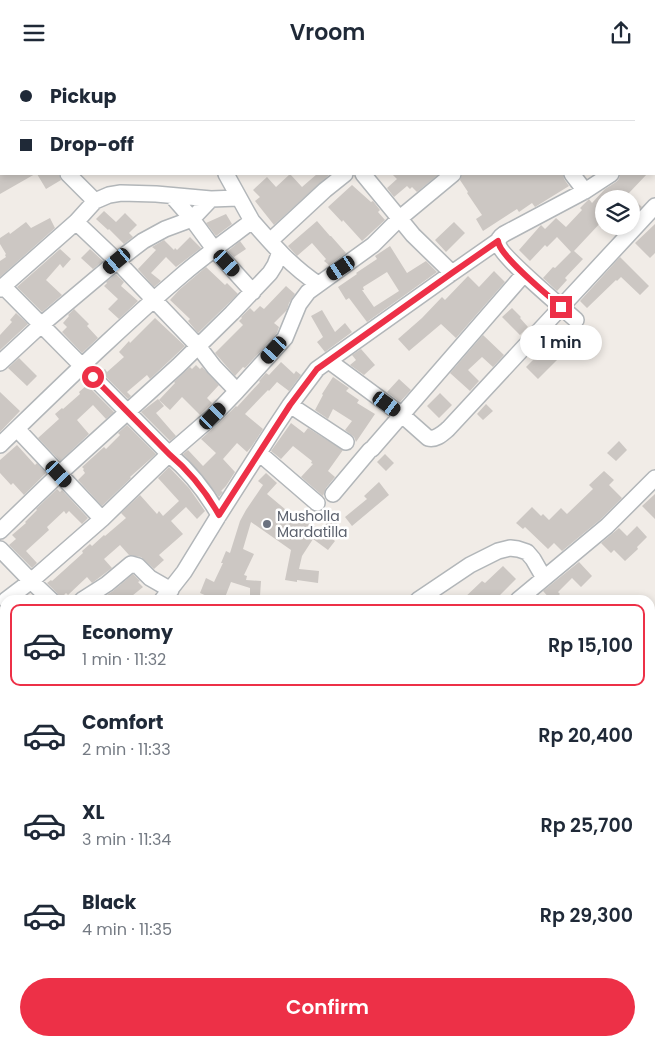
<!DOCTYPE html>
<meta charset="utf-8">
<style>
body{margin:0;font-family:Poppins,sans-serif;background:#f2f2f3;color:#1f2937;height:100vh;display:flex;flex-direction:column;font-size:19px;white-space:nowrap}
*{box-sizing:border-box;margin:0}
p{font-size:16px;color:#747a83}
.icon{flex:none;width:28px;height:28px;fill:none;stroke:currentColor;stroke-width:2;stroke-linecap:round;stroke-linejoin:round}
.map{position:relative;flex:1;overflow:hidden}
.side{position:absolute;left:0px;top:530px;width:655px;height:451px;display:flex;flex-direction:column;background:#fff;border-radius:15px 15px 0 0;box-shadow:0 2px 8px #0003}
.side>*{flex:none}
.top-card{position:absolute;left:0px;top:0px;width:655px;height:110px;box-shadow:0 2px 8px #0003;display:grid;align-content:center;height:110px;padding:0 20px;background:#fff}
.fabs{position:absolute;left:595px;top:125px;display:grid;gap:10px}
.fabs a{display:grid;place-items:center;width:45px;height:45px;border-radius:50%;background:#fff;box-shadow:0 2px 8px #0003;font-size:25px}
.end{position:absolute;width:22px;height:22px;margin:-11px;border:6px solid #ed3047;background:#fff;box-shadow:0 0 0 2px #fff}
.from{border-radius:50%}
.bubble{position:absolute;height:35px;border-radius:18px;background:#fff;box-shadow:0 2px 8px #0003;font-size:16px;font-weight:600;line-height:35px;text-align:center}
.car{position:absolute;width:15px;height:30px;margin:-15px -8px;border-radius:6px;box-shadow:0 0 4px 1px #0007;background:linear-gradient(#222 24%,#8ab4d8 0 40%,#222 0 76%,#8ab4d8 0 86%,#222 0)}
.top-card b{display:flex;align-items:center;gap:18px;height:48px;font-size:19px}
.top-card b+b{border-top:1px solid #e0e1e3}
.top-card i{width:12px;height:12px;background:#1f2937}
ul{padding:9px 0 0;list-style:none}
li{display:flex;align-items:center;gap:15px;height:82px;margin:0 10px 8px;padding:0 10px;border:2px solid transparent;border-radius:10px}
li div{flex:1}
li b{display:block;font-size:19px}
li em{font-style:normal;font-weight:600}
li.current{border-color:#ed3047}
li>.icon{width:45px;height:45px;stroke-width:1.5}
.button{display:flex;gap:10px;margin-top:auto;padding:10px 20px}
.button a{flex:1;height:58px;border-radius:30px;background:#ed3047;color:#fff;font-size:20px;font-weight:600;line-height:58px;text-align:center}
header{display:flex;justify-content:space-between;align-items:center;height:65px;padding:0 20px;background:#fff;font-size:22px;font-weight:600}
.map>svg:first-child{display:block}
.building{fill:#ccc7c3;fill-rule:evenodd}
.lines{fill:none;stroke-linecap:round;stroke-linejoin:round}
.minor-casing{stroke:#b2b6b9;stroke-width:18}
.minor{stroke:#fff;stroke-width:15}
.route{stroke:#ed3047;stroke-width:6}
.worship-dot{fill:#6b7280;stroke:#fff;stroke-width:2}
.labels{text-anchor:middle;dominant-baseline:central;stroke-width:5;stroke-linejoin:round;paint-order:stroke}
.worship-label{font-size:14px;fill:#5b616d;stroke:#fff;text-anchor:start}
</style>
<header><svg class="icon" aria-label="menu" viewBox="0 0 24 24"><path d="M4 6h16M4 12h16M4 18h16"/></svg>Vroom<svg class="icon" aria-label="share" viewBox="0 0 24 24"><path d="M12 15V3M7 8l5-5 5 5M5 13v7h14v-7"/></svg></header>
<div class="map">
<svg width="655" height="981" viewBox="0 0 655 981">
<rect width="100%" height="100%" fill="#f1ece7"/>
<!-- building -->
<path class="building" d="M0,109H35L0,129Z
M37,109H59L61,115L46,124Z
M290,109L302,122L317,109H330L274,160L255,136L260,132L253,125L267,112L276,122Z
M392,109H439L417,127L412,122L410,124L407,121L394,132L387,123L397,114Z
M462,109H563L564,114L569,121L535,142L532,138L519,147L517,144L483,166L476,154L482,150L467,128L468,127L460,115Z
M620,109H647L628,129L642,142L631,153V134H604V154L574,186L583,194L565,213L567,215L557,226L543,213L553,202L555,203L571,187L557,172L547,182L545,180L530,196L519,185L541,160L545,164L556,153L566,162L582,145L580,143L589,134L592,138L605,124L616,117L619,114Z
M352,120L371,137L373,136L380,145L378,147L385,155L362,176L343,155L342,157L328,142Z
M104,146L116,157L125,148L137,160L129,168L133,172L124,179L109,164L108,165L96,154Z
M226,149L232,159L216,171L206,158Z
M50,153L55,163L0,212V196L6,192L5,190L6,189L0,179V173L9,167L10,169L26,157L31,163Z
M317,156L330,171H331L346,188L329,200L324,196L326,194L312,178L297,191L288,181Z
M454,157L465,168L446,187L435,175Z
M655,159V188L650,193L635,178Z
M190,172L201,183L176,202L166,192L151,208L161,216L154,222L138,204L156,185L152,182L164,175L174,185L175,183L177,185Z
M240,176L246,184L234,192L228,186Z
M390,181L407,208L426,196L437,207L367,257L349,233L346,235L338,222L357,209L356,208L377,194L375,191ZM387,207L399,226L374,242L362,225H364L363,222Z
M60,184L71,194L63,203L60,199L46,215L62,230L42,247L17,222Z
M90,184L103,196L93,204L81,193Z
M620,192L649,221L640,230L621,212L617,216L616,215L587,243L580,236Z
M206,202L225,220L227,218L238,229L198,268L188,256L190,254L170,235L179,225Z
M494,206L505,217L456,273L441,259L409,286L398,274L422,253L442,232L445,235L468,211L479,222Z
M116,209L124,217L121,221L138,236L119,254L108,244L118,234L104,221L107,218L106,217Z
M286,221L295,229L289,238L287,245L274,258L279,262L277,268L245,303L243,302L235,311L215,288L243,260L239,256L242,253L241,252L250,243L254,247L260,241L264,244Z
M512,243L521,252L520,253L528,262L520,270L502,252Z
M74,244L89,259L87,261L98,273L82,288L62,267L67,262L63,258L69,251L68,250Z
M322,245L335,267L345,258L352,267L325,287L317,277L323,272L311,251Z
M16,248L28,259L0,285V270L12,257L10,255Z
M155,253L185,281L150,314L147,310L127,327L131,331L128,334L101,307L105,304L107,307L124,292L119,287L129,276L130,278Z
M483,270L504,290L493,302L482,292L468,305L479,316L470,326L450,308Z
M557,271L570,284L562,292L561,291L538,314L526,302Z
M361,284L375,300L364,310L350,300L356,295L352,290Z
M19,293L37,311L27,321L8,303Z
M281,297L294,309L296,306L301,310L289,326L277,317L269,326L268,325L245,349L263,364L252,381L247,387L237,378L223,394L235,407L226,421L221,426L223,427L219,432L203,411L183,389L188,385L203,401L216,388L201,374L219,358L236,341L237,342L260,317L259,316L266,308L269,310Z
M196,300L200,304L202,302L219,320L207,333L212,338L200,350L182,332L170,345L159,335L175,318L174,317L190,302L192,304Z
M333,312L349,323L346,326L359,335L357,338L375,349L356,377L354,372L345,365L352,356L333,344L328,354L315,345L323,330L322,329Z
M399,314L411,325L400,337L387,327Z
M87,320L114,347L106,354L93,340L77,355L89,369L60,396L38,373L59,354L55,349L62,343L63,344L80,329L79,327Z
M0,327L20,346L0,367Z
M440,328L452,340L439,353L427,341Z
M158,334L164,341L156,348L176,371L170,376L141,347Z
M486,339L493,346L483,355L477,349Z
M291,358L304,368L308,363L343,385L328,406L335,412L326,423L323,431L301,412L313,399L311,398L312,396L293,381L281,394L271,386Z
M127,360L156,389L130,412L131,413L102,441L78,415L85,408L83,405L84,404L82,402L104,382L106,384L120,370L118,368Z
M619,376L627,385L616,396L607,388Z
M17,380L35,400L37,398L46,408L24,430L13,418L11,420L0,408V395Z
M385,389L394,398L386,406L377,397Z
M169,402L189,423L205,446L197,454L186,442L171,456L183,469L159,490L164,495L154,504L141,492L129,490L120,480L104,494L112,503L92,518L87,512L68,530L66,528L60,534L57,528L47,518L51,515L52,516L83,488L82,486L90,479L92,481L104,470L105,471L126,453L121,448L140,430L157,449L159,446L163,451L179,436L158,413Z
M604,406L614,415L609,420L622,433L601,454L562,486L554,478L548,484L525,462L523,464L516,458L532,442L541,451L543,449L549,455L561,443L567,449L593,424L589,420Z
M266,408L277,418L267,429L292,450L294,447L311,460L312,459L320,466L331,453L339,460L329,471L335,476L328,485L313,474L302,491L299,504L319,506L318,518L297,515V517L285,515L291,485L251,457L243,484L254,489L244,510L247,511L246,515L261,516L260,531L250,530V523L231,517L224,535H216L200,528L206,513L214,517L223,498H221L226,486L230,488L240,456L246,445L263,420L258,416Z
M379,417L389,430L352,461L345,452L367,434L364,431Z
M57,424L60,427L62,425L88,453L82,459L69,446L66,449L64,446L47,462L49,465L26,486L37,498L32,503L9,480L16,474L12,470L26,458L25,457L37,445L36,444Z
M655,429V454L642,441Z
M637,461L647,472L637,482L638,484L625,496L614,485L611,488L601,478L619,463L627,471Z
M579,497L592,511L581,522L572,513L558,527L560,529L554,535H551L543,526Z
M503,501L516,514L495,535H462L482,516L485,518Z
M133,509L140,516L138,517L143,522L127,535H99L113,526Z"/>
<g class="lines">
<!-- minor casing -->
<g class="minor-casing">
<path id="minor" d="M46,0L47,1
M118,0L119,1
M275,0L276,1
M335,0L336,1
M406,0L407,1
M479,0L480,1
M549,0L550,1
M622,0L623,1
M142,1L144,0
M364,1L366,0
M581,1L583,0
M0,29L1,30
M654,37L655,38
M654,82H655
M0,98L1,97
M68,109L95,136
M363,109L413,170L452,208
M572,109L585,126
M172,131L192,154L214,184L253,227
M252,156C272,179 292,202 318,219
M76,157L117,196L198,281L214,302L237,326
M270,176L325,125L345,109
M3,221L169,389C188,405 206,427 219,450
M0,224L76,157L95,136L109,130L121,128L156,129L211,134L238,133
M576,255C564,244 499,190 498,178C498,173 501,171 504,169L585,126L611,109
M329,296L402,350L428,373C436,375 442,369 448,364L655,141
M0,298L41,260L117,196L143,176L165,164L192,154L211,134
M290,340L346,377
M17,364L102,454
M0,380C60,322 119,264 182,210C204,191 228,174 252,156L226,109
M372,384L524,209
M259,388L317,438
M333,429L370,385
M0,466L59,409L178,301L232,248L270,208L275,200L280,187
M0,484L31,516L51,535
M6,535L31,516L102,454L169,389L213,351L237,326L285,273L299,239L308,227L373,180L400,153L453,109
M82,535L107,519L131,499L138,501L150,513L171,525
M162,535L184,507L219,450L274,364L290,340L317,304L452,208L498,176
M418,535L470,500L498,486L510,483L518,484L527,487L533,494L544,513
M518,535L607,461L655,413
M0,620L5,624
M650,678L654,674
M0,755L5,760
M650,763L655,757
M0,840L5,845
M0,934L5,939
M80,976L84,981
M190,976L196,981
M486,976L491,981
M5,981L8,976
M365,981L370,976
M449,981L453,976"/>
</g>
<!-- minor -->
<use href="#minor" class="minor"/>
</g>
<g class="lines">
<!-- route -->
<path class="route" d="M93,312L169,389C188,405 206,427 219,450L290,340L317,304L452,208L498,176C499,191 548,230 561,242"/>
</g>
<!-- markers -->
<circle class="worship-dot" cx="267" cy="459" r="5"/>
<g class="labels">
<!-- worship labels -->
<g class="worship-label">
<text x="277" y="451">Musholla<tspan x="277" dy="16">Mardatilla</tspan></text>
</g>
</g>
</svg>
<div class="fabs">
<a><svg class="icon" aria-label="layers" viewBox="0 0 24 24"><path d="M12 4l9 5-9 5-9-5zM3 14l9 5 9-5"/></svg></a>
</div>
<i class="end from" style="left:93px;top:312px"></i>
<i class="end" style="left:561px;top:242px"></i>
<div class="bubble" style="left:520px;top:260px;width:82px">1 min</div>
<i class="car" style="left:117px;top:196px;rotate:230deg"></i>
<i class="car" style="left:227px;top:198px;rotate:137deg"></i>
<i class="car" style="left:341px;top:203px;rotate:236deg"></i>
<i class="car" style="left:274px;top:285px;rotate:222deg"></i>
<i class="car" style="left:387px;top:339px;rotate:126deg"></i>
<i class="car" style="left:213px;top:351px;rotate:45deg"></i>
<i class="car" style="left:59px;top:409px;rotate:137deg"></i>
<div class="top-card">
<b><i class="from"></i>Pickup</b>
<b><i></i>Drop-off</b>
</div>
<section class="side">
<ul>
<li class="current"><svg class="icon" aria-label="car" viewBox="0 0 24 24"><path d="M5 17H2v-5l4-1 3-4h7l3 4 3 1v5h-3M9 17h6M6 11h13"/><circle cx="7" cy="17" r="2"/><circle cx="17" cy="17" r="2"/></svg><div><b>Economy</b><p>1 min · 11:32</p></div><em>Rp 15,100</em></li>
<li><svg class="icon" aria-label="car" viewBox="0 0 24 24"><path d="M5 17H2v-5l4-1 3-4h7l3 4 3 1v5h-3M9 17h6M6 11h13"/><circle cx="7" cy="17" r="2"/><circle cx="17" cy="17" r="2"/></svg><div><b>Comfort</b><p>2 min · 11:33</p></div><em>Rp 20,400</em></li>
<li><svg class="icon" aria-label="car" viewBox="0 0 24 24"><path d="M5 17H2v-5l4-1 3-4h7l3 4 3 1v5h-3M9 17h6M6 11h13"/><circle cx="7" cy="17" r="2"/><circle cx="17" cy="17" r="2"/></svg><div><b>XL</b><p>3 min · 11:34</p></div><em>Rp 25,700</em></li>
<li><svg class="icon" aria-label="car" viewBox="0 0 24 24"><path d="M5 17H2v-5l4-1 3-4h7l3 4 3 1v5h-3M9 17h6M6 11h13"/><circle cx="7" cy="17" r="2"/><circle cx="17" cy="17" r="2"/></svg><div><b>Black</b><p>4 min · 11:35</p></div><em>Rp 29,300</em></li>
</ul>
<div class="button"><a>Confirm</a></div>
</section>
</div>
